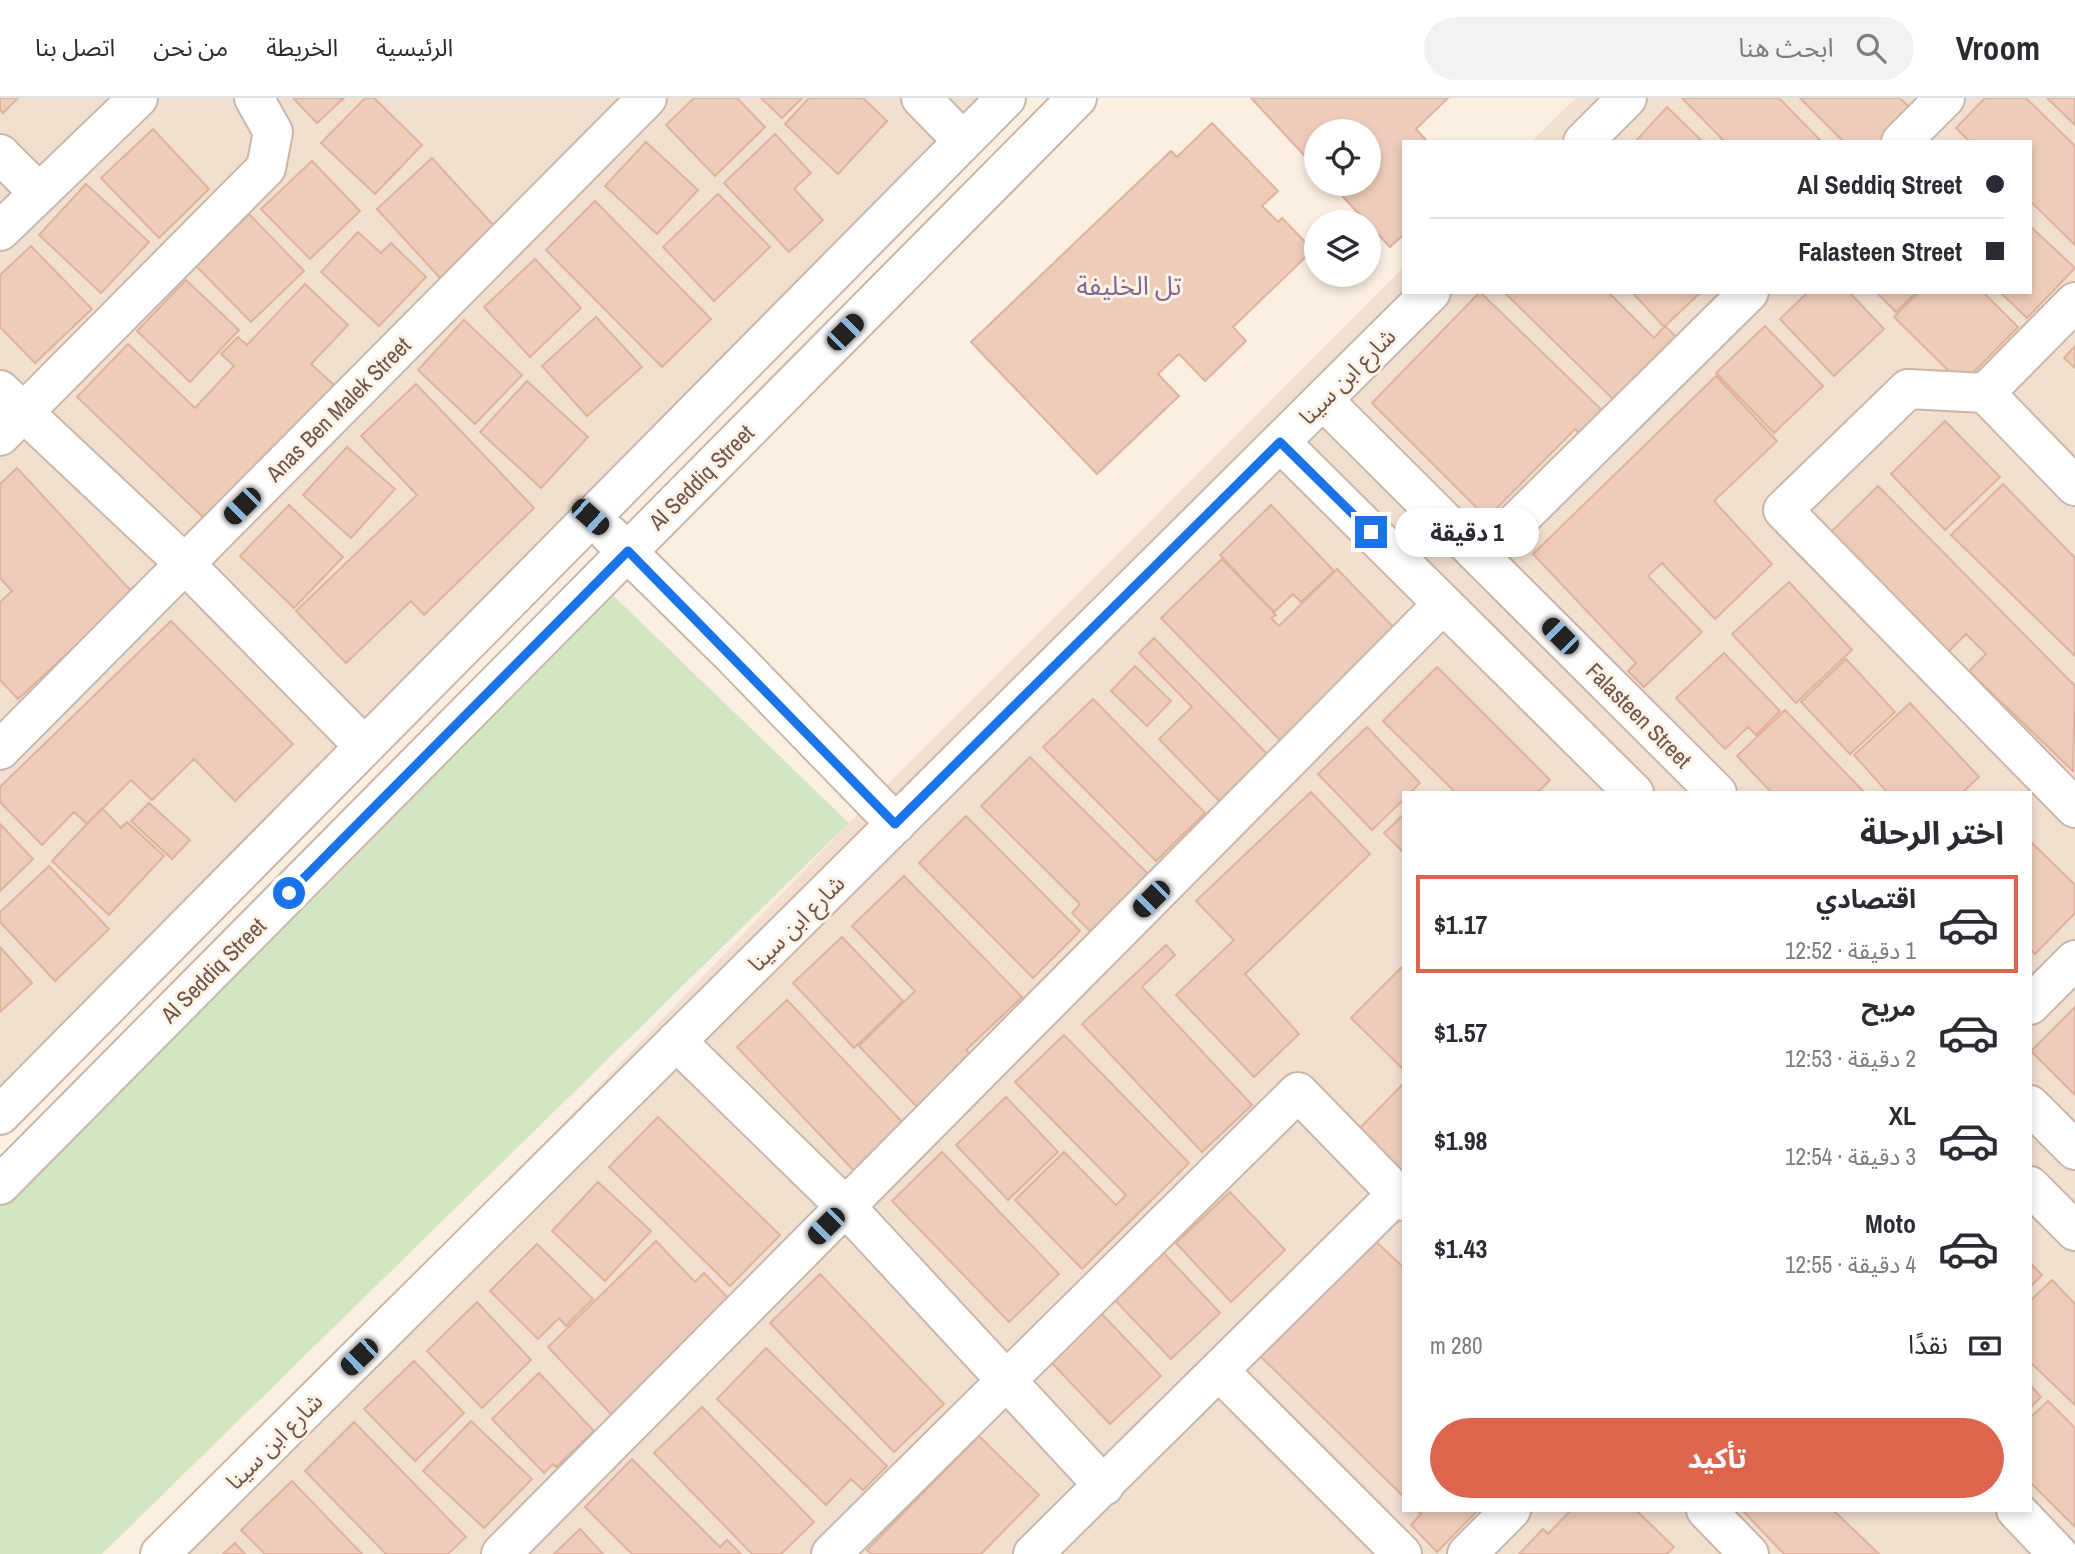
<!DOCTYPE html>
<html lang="ar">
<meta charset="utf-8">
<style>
body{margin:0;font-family:"Archivo Narrow","Noto Sans Arabic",sans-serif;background:#f2f2f3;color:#2b2b33;direction:rtl;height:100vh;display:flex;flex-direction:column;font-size:26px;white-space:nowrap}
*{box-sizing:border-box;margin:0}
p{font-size:23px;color:#7c7c81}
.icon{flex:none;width:38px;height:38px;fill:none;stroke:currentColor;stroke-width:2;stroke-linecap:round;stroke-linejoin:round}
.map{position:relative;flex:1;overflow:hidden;direction:ltr}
.sheet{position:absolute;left:1402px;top:693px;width:630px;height:721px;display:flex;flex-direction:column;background:#fff;border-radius:0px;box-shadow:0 4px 10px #0003;direction:rtl}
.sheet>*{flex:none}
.top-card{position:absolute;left:1402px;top:42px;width:630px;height:154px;border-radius:0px;box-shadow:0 4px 10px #0003;direction:rtl;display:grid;align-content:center;height:154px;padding:0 28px;background:#fff}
.fabs{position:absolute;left:1304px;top:21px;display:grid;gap:14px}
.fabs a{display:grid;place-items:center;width:77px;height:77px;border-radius:50%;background:#fff;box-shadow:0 4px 10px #0003;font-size:35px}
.end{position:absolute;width:32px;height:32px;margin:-16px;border:9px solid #1a73e8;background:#fff;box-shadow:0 0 0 4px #fff}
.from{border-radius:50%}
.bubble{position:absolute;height:49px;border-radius:24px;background:#fff;box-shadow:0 4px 10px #0003;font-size:23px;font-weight:700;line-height:49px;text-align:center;direction:rtl}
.car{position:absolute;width:21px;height:42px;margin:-21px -10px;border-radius:9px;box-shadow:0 0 5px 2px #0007;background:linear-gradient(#222 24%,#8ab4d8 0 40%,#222 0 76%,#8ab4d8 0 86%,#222 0)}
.top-card b{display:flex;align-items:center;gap:24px;height:66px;font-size:26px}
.top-card b+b{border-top:2px solid #e1e1e2}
.top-card i{width:18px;height:18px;background:#2b2b33}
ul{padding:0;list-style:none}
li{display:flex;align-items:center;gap:21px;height:98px;margin:0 14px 10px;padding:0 14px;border:4px solid transparent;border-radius:0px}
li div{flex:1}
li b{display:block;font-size:26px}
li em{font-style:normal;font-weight:700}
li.current{border-color:#dd644d}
li>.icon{width:63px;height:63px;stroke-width:1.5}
h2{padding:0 28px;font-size:32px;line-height:84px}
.pay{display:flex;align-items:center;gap:18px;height:77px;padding:0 28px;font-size:26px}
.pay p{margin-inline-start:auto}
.primary-button{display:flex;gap:14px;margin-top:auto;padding:14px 28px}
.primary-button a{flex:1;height:80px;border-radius:42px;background:#dd644d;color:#fff;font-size:28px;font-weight:700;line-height:80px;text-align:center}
header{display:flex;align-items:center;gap:42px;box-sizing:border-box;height:98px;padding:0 35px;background:#fff;border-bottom:2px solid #e1e1e2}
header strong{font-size:33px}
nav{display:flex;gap:38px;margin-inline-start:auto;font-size:24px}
.search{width:490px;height:63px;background:#f2f2f3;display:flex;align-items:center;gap:18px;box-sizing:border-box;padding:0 24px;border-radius:38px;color:#7c7c81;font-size:26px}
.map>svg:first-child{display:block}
.residential{fill:#f1e0d0;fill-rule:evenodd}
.green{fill:#d2e6c1}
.building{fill:#eeccba;stroke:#dfb19c;stroke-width:2}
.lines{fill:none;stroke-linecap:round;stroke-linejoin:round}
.street-casing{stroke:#c9b6a9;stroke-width:42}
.street{stroke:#fff;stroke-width:38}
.route{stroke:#1a73e8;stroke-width:9}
.labels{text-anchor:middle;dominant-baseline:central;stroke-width:6;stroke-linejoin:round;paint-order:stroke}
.street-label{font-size:23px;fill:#6f554a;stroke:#fef3e6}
.quarter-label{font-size:26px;fill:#806692;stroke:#fef3e6}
</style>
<header>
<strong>Vroom</strong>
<div class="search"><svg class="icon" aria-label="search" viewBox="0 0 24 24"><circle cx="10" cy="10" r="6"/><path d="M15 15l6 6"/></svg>ابحث هنا</div>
<nav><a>الرئيسية</a><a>الخريطة</a><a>من نحن</a><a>اتصل بنا</a></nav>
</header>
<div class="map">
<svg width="2075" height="1456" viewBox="0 0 2075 1456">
<rect width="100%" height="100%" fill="#faefe1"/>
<!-- residential -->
<path class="residential" d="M0,0H1006L0,1017Z
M1576,0H2075V1456H153L849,725L1403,170L1404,194H2030V44H1531ZM1404,695H2030V1412H1404Z"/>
<!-- green -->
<path class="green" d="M598,483L849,725L102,1456H0V1087Z"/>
<!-- building -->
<path class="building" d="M0,0H18L3,15L0,12Z
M293,0H344L317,25Z
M365,0H374L422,47L375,96L321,45Z
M694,0H737L765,29L715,78L666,27Z
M761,0H802L782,20Z
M809,0H863L887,23L838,76L785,26Z
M1251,0H1448L1416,31L1428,44H1404V136L1390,149L1331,86H1368V33H1316V70Z
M1682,0H1779L1822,44H1725Z
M1800,0H1900L1915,15L1888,44H1844Z
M1985,0H2026L2075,48V147L2030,103V44H1970L1956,30Z
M2047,0H2075V27Z
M1667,9L1703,44H1635Z
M1212,25L1278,93L1262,108L1278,124L1282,120L1313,152L1233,229L1246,243L1205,283L1179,256L1158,276L1179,298L1097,376L971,244L1171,53L1177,59Z
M153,31L209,91L159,140L101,80Z
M775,36L811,75L794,91L823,122L789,154L724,85Z
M646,44L698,92L657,136L605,88Z
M432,60L495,129L440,180L377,111Z
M312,63L360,113L310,161L261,111Z
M86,86L149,144L101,195L39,137Z
M718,96L770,149L714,203L663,149Z
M595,103L711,221L662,269L546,152Z
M249,116L304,173L251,224L196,168Z
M2030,128L2075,170L2027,220L2000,194H2030Z
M358,134L381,155L391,145L426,179L379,228L321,174Z
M31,148L92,211L35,265L0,229V177Z
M535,161L581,210L530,259L484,209Z
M186,182L239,232L190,284L137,233Z
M305,186L348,227L311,266L334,287L206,422L77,299L128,246L195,310L234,268L221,256L238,239L247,247Z
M1480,194L1611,321L1588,344L1575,331L1487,420L1372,305Z
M1504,194H1608L1654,240L1665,228L1684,247L1622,310Z
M1632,194H1701L1664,229Z
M1808,194H1849L1884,231L1834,278L1780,221Z
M1876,194H1916L1896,214Z
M1919,194H1983L2018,229L1962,286L1894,219Z
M596,219L642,269L587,318L542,268Z
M464,222L522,277L475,326L418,272Z
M1765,228L1823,288L1774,335L1716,275Z
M2075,248V270L2064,260Z
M1716,278L1777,343L1714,403L1772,466L1715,521L1662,465L1648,478L1702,534L1644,589L1628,573L1636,565L1533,456Z
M527,283L588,339L541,390L480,334Z
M416,286L534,410L424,517L411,503L346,565L296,513L417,397L361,338Z
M1945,323L2000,379L1945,432L1891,376Z
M347,349L395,391L351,440L303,397Z
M17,370L133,495L18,601L0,582V504L12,493L0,480V386Z
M2003,386L2075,460V558L1951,437Z
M1878,388L2075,588L2073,673L1969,573L1986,556L1966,536L1948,554L1830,435Z
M289,407L343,459L294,510L240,458Z
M1271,407L1334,473L1301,504L1293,496L1274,514L1220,457Z
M1222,461L1276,517L1271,520L1279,528L1337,471L1401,537L1281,643L1161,520Z
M1789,484L1852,552L1796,605L1732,536Z
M171,523L293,646L235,703L194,661L152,702L131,682L87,726L74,714L42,747L0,704V689Z
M1154,540L1272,661L1224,708L1159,641L1192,609L1139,555Z
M1724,555L1780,613L1756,637L1748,629L1725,651L1676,600Z
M1846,561L1895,614L1850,656L1801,604Z
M1135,568L1171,603L1147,628L1111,593Z
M1437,569L1550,682L1537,695H1456L1383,623Z
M1093,601L1205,715L1156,763L1043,649Z
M1910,605L1979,679L1962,695H1888L1854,657Z
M1785,612L1865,695H1772L1737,658Z
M1367,629L1420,685L1410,695H1404V701L1372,732L1318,676Z
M1030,659L1152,780L1095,838L1072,815L1080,806L981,708Z
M1311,694L1370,756L1245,876L1299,936L1254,979L1176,897L1234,842L1196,803Z
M149,705L190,742L172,761L131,723Z
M102,710L121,730L127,724L164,758L109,817L52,763Z
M1404,716V755L1384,735Z
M966,718L1080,833L1033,880L919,765Z
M0,726L33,761L0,793Z
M2030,743L2075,787V815L2035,856L2030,851Z
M49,768L109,831L55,883L0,824V814Z
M904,778L1022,899L966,952L973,959L919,1011L859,948L915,893L852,828Z
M842,839L903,903L854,950L793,885Z
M1166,847L1175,857L1142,889L1252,1007L1202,1054L1082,926Z
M0,849L32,885L0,914Z
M1404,867V972L1351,920Z
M787,902L906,1028L856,1075L737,949Z
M2075,909V997L2031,953Z
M1064,937L1189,1065L1082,1171L1015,1102L1064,1054L1116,1107L1126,1097L1015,984Z
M1404,985V1081L1356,1034Z
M1006,999L1058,1054L1008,1102L956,1047Z
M658,1019L780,1137L730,1188L609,1069Z
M942,1054L1059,1176L1009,1224L892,1103Z
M598,1084L651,1133L605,1183L552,1133Z
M1230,1094L1285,1152L1231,1204L1176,1145Z
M1372,1140L1404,1170V1399L1256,1254Z
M656,1143L695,1184L704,1175L732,1204L612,1317L548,1249Z
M537,1146L593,1201L566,1228L559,1220L538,1241L490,1193Z
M1162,1153L1220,1215L1171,1261L1113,1200Z
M2030,1165L2042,1177L2030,1189Z
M820,1176L944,1306L894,1354L770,1225Z
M2052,1182L2075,1206V1307L2030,1264V1203Z
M477,1204L531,1262L482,1310L427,1253Z
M1100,1214L1161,1278L1110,1326L1049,1262Z
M766,1250L887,1368L863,1392L851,1381L826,1407L717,1301Z
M414,1263L464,1315L415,1363L364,1311Z
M539,1275L594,1333L556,1369L553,1366L544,1375L492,1321Z
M2030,1287L2041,1299L2030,1310Z
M2048,1303L2075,1330V1429L2030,1384V1320Z
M702,1309L814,1424L781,1456H752L654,1355Z
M471,1323L532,1381L484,1430L423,1373Z
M354,1324L466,1439L448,1456H386L305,1373Z
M979,1338L1039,1397L981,1456H871L867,1452Z
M632,1361L720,1449L727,1442L741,1456H632L585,1409Z
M292,1383L362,1456H265L241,1432Z
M1417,1412H1478L1437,1454L1411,1427L1421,1416Z
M1571,1412H1636L1674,1449L1667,1456H1519L1543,1431L1548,1436Z
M1742,1412H1833L1879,1456H1784Z
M580,1431L603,1456H554Z
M235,1445L245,1456H223Z"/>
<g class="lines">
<!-- street casing -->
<g class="street-casing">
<path id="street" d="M921,0L963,43
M1583,44L1627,0
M1901,44L1945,0
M0,56L39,95
M0,133L138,0
M0,292L185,466L364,648
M1985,295L2075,204
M1323,302L1717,695
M0,338L266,70L273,34L254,0
M1280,344L1634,695
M2075,388L1985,295L1908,291L1783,412L2075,710
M609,436L732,557L896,726
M1481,459L1749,194
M0,652L647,0
M2030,907L2075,862
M676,943L846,1109L1104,1388
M2030,1007L2075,1052
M0,1017L1006,0
M0,1087L1077,0
M2030,1088L2075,1133
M1219,1273L1402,1456
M1706,1412L1749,1456
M2016,1412L2058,1456
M160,1456L1431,194
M501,1456L1443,506
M831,1456L1298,994L1404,1103
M1033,1456L1397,1096
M1467,1456L1511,1412"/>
</g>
<!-- street -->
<use href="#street" class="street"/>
</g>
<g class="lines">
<!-- route -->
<path class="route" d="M289,795L628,453L895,726L1280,344L1371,434"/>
</g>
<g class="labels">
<!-- street labels -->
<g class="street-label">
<text transform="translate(1347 278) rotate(-45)">شارع ابن سينا</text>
<text transform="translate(338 311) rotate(-45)">Anas Ben Malek Street</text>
<text transform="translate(701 379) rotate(-45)">Al Seddiq Street</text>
<text transform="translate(1639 617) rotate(45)">Falasteen Street</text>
<text transform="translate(796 825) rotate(-45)">شارع ابن سينا</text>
<text transform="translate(213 872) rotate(-45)">Al Seddiq Street</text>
<text transform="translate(274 1343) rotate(-45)">شارع ابن سينا</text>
</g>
<!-- quarter labels -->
<g class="quarter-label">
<text x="1129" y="187">تل الخليفة</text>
</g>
</g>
</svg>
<div class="fabs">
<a><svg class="icon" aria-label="locate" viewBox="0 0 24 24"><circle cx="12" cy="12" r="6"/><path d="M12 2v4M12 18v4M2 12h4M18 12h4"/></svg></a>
<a><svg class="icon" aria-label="layers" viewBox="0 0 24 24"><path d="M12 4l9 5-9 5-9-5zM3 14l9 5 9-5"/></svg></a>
</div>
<i class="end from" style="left:289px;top:795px"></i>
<i class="end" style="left:1371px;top:434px"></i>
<div class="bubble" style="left:1395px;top:410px;width:144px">1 دقيقة</div>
<i class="car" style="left:845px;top:234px;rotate:45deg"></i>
<i class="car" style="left:242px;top:408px;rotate:225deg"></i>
<i class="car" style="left:590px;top:419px;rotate:132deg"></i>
<i class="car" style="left:1560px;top:538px;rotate:315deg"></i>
<i class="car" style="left:1151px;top:801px;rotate:225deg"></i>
<i class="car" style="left:826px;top:1128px;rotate:225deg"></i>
<i class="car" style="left:359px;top:1259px;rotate:226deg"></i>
<div class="top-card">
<b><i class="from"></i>Al Seddiq Street</b>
<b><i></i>Falasteen Street</b>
</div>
<section class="sheet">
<h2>اختر الرحلة</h2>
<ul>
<li class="current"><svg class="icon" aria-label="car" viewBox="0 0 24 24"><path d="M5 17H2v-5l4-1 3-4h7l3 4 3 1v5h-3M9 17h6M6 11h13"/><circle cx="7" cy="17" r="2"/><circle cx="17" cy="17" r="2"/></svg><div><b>اقتصادي</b><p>1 دقيقة · 12:52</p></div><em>$1.17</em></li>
<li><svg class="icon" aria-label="car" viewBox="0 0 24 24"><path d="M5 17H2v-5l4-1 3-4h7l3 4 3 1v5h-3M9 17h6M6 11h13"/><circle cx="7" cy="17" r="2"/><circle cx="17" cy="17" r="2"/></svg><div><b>مريح</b><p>2 دقيقة · 12:53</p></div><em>$1.57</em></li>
<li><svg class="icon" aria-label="car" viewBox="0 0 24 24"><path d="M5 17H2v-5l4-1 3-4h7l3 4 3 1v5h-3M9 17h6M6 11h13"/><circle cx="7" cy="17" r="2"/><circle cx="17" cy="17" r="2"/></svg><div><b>XL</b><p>3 دقيقة · 12:54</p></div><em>$1.98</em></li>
<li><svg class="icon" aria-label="car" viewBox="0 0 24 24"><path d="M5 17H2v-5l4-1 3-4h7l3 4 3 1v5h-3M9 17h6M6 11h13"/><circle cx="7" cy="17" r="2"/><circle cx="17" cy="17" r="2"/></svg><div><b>Moto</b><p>4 دقيقة · 12:55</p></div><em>$1.43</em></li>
</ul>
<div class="pay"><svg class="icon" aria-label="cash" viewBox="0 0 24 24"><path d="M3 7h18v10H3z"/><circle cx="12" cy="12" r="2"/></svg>نقدًا<p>280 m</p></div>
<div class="primary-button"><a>تأكيد</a></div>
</section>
</div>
